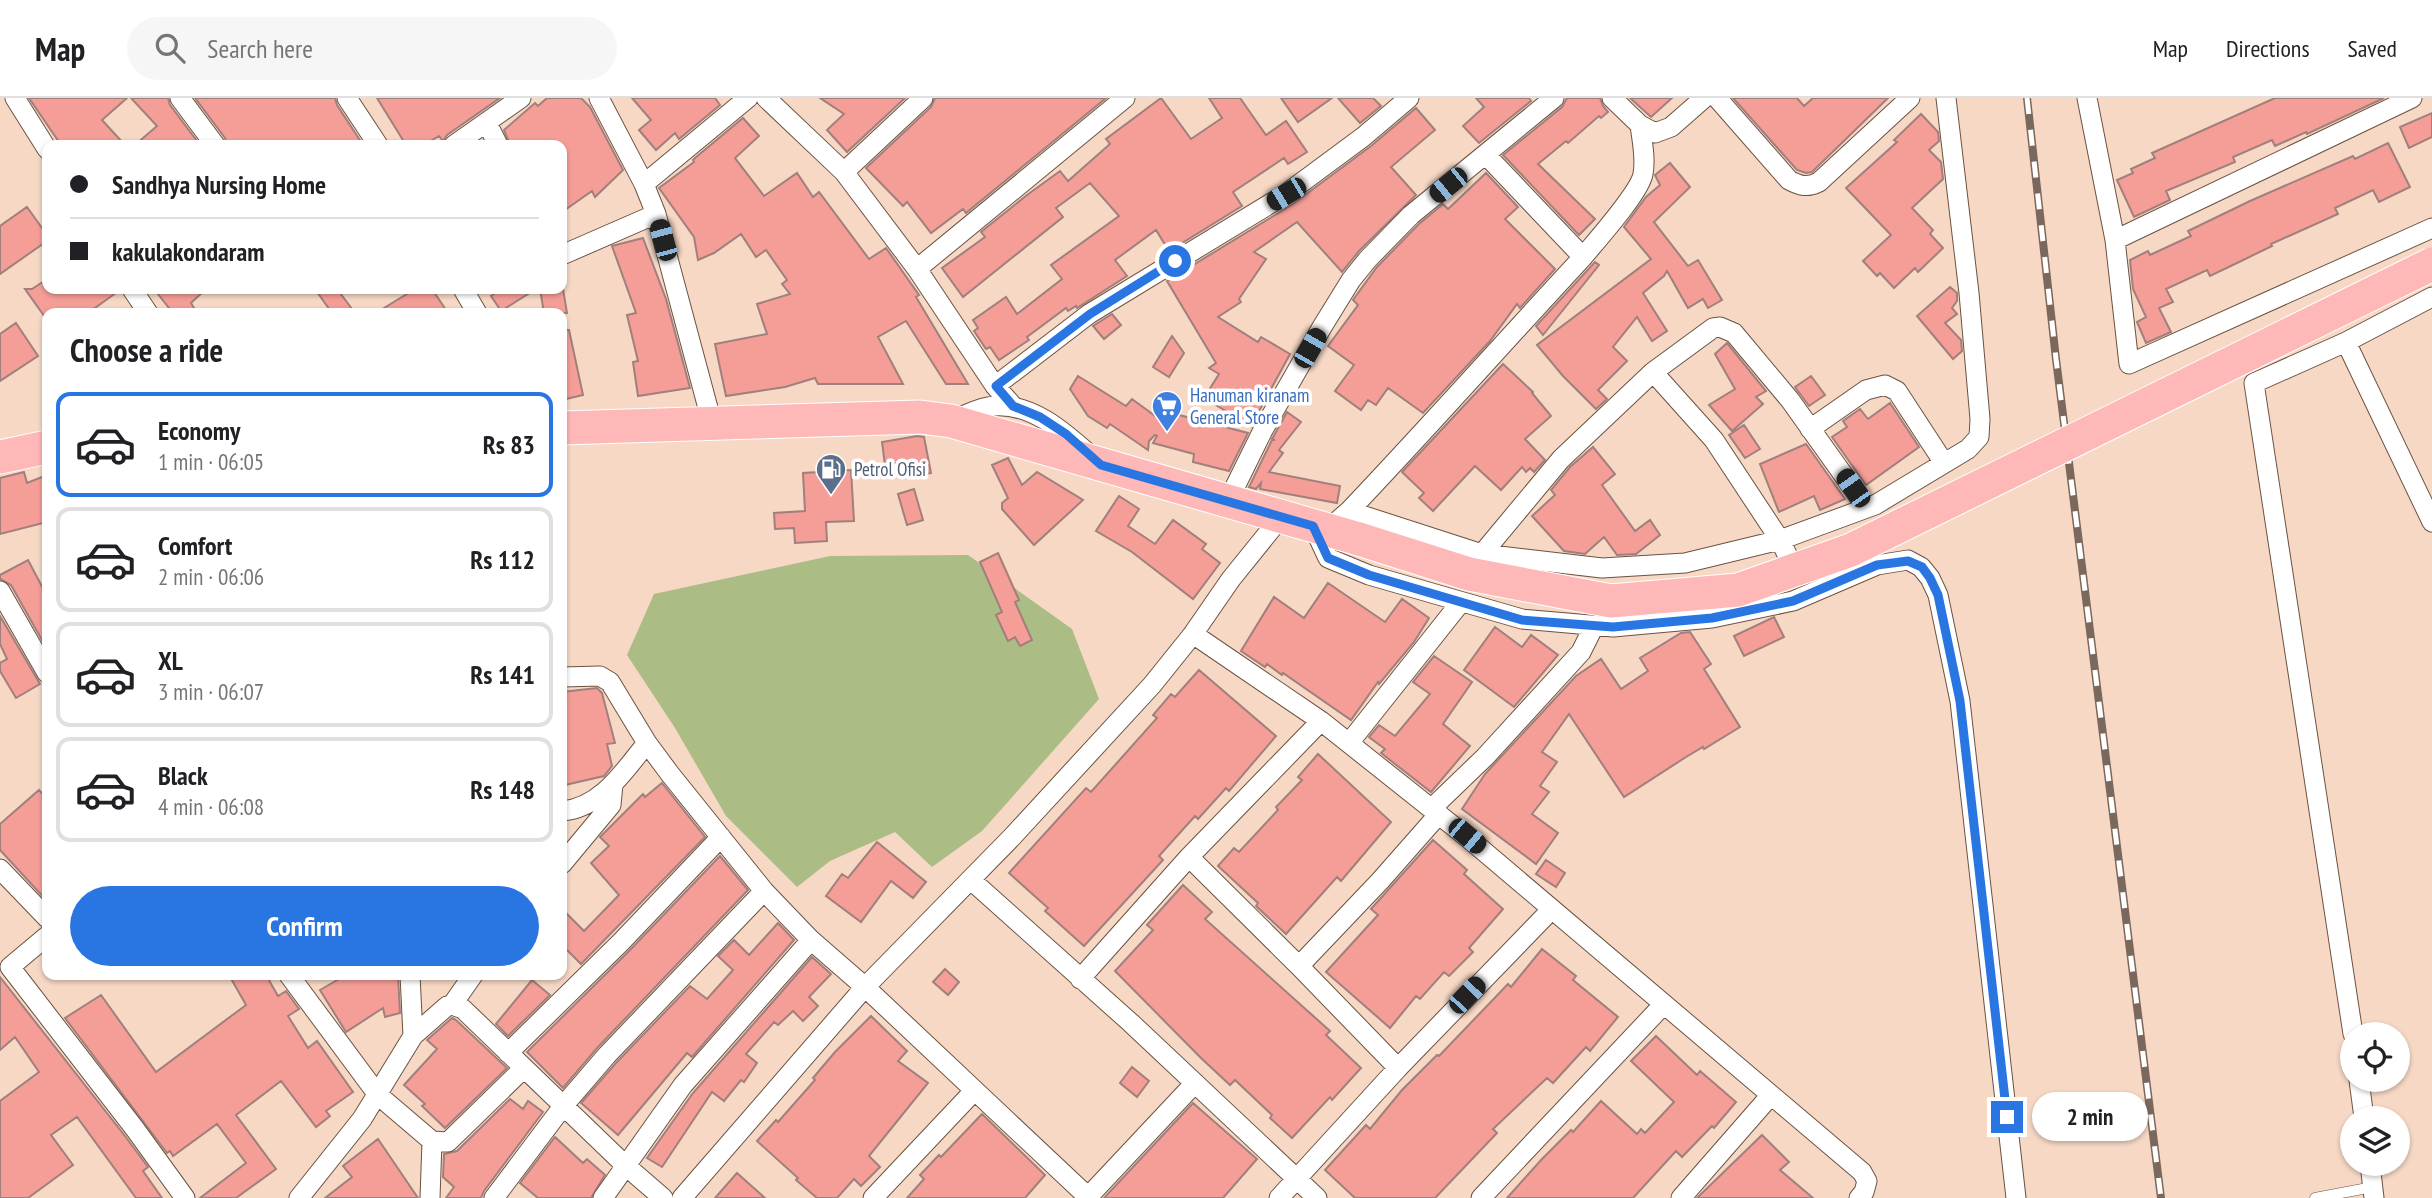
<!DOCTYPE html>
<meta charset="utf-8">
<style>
body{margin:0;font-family:"PT Sans Narrow",sans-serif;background:#f6f6f6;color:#202124;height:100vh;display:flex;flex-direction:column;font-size:26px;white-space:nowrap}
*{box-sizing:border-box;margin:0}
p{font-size:23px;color:#757577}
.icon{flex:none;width:38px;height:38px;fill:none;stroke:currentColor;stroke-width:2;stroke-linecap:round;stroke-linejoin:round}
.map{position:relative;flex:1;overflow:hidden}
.details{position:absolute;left:42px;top:210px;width:525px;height:672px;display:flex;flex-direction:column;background:#fff;border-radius:14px;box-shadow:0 2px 5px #0004}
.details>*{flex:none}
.top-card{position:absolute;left:42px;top:42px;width:525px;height:154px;border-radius:14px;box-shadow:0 2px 5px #0004;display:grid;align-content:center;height:154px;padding:0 28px;background:#fff}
.tools{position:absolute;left:2340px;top:924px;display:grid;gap:14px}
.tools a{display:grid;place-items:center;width:70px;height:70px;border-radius:50%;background:#fff;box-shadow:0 2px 5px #0004;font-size:35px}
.end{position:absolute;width:32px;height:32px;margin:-16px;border:9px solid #2976e2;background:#fff;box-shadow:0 0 0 4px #fff}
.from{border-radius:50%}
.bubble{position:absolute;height:49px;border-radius:24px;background:#fff;box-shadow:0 2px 5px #0004;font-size:23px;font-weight:600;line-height:49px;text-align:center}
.car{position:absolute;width:21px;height:42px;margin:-21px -10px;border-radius:9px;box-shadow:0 0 5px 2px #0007;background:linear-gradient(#222 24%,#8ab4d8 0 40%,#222 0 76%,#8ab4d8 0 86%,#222 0)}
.top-card b{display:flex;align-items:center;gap:24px;height:66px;font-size:26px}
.top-card b+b{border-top:2px solid #e0e0e0}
.top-card i{width:18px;height:18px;background:#202124}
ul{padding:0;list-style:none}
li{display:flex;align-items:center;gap:21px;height:105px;margin:0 14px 10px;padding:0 14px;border:4px solid #e0e0e0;border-radius:14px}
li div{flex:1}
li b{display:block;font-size:26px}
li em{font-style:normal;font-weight:600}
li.selected{border-color:#2976e2}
li>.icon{width:63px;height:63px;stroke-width:1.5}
h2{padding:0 28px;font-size:32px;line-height:84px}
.action{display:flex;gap:14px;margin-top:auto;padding:14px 28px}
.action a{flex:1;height:80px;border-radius:42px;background:#2976e2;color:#fff;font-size:28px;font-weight:600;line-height:80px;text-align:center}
header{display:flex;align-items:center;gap:42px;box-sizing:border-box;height:98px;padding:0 35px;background:#fff;border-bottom:2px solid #e0e0e0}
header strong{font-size:33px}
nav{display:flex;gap:38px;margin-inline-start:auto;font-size:24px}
.search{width:490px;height:63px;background:#f6f6f6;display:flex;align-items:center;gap:18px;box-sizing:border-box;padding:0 24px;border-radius:38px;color:#757577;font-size:26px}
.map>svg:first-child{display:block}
.green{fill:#acbc85}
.building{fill:#f59e97;stroke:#a17f7c;stroke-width:2}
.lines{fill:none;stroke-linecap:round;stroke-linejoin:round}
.service-casing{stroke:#6b5241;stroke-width:11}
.minor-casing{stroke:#6b5241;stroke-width:21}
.trunk-casing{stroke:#fff;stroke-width:35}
.service{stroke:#fff;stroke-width:10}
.minor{stroke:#fff;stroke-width:19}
.trunk{stroke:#feb8b7;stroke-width:33}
.rail-casing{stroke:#7a685c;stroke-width:8}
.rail{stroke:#fff;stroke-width:5;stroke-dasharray:16;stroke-linecap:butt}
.trunk-bridge-casing{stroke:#fff;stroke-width:35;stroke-linecap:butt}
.trunk-bridge{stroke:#feb8b7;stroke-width:33}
.route{stroke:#2976e2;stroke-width:9}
.labels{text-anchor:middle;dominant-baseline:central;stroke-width:7;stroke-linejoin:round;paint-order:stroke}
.shop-label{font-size:19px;fill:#366cbe;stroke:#fff;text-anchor:start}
.service-label{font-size:19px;fill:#4e5e75;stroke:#fff;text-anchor:start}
</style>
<header>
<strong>Map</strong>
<div class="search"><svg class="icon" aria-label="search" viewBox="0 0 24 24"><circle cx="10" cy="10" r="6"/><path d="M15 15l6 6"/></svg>Search here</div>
<nav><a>Map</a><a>Directions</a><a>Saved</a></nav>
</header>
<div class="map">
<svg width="2432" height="1100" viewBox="0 0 2432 1100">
<rect width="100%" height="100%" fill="#f6d8c5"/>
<!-- green -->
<path class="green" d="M968,457L1072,531L1099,601L982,733L932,769L895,734L830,763L797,789L726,718L675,630L627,557L654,496L830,458Z"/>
<!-- building -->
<path class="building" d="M29,0H127L102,22L125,47H61Z
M131,0H168L170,7L200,47H135L157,28Z
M195,0H335L337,7L363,47H227L225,40Z
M377,0H500L447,37L443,43L439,38L424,47H406Z
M547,0H581L590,9L623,72L595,99L592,93L562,114V47H510L504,32L535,5L538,8Z
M632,0H715L720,7L679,41L675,35L656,52L639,32L651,22Z
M820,0H905L847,54L827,32L844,16Z
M935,0H1106L966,115L963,111L931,135L907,104L903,108L866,70L931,9Z
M1161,0L1191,41L1222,20L1209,0H1240L1266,37L1286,23L1307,54L1288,66L1284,60L1233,94L1242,108L1169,153L1156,132L1115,162L1127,178L1077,210L1076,208L1068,213L1066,210L1027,239L1029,242L999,262L990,249L986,251L974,233L978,230L973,222L1006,199L1017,216L1062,181L1051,167L1119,118L1090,85L1056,110L1063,119L963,199L942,170L985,139L981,134L1027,97L1060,73L1068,83L1110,46L1106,41Z
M1281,0H1332L1298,24Z
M1338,0H1373L1381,8L1360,25Z
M1476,0H1529L1531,3L1479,45L1463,28L1484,9Z
M1567,0H1600L1603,8L1608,14L1601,20L1599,18L1568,45L1566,43L1538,66L1595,121L1579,137L1503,57L1562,9Z
M1630,0H1672L1651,19Z
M1733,0H1797L1804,8L1813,0H1888L1812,74L1806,75L1797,72Z
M2275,0H2384L2307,36L2306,34L2275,48L2272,42L2233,59L2235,64L2166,93L2170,102L2134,119L2117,82L2133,75L2131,71L2155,60L2152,55Z
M1416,10L1435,32L1391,69L1416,97L1359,153L1342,174L1297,124L1254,154L1266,161L1239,201L1241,204L1218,219L1258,244L1261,239L1290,256L1251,328L1204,300L1219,276L1209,270L1216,265L1167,183L1293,106L1371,48Z
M2432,15V39L2409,50L2400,29Z
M1921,16L1938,34L1939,43L1929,52L1941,64L1943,81L1912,110L1933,132L1930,136L1943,150L1918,174L1915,170L1894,190L1880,175L1877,178L1863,163L1891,137L1846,90L1897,44L1894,42Z
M743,20L759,38L735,60L764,98L797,75L813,99L819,94L869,161L886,150L919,197L916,199L968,286H946L906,223L878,239L903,286H818L815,280L785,289L726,298L715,246L767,236L757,206L790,196L782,186L787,182L766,152L756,159L741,136L714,155L698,162L694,139L659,90L694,64L693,62L695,60Z
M2388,45L2410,89L2379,104L2373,92L2335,110L2338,116L2271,146L2272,148L2237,165L2210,178L2207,172L2166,191L2173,204L2159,210L2171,234L2146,245L2137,224L2146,219L2133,191L2130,162L2148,153L2150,157L2191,138L2188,133L2250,103L2353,58L2355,61Z
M1670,65L1690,89L1654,124L1688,168L1698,162L1722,202L1708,210L1703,201L1688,210L1667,173L1664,178L1643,195L1667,233L1652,243L1637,219L1613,249L1627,263L1598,292L1607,301L1596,311L1563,278L1537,247L1651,161L1624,129L1646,99L1660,87L1655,77Z
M1486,75L1518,109L1505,121L1555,171L1520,210L1517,206L1490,243L1423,315L1388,290L1376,307L1368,302L1361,312L1335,293L1354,267L1328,248L1358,207L1353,202L1377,169L1419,126L1443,106L1448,111Z
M27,109L47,137V143L0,176V128Z
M643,140L666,201L690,290L638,298L633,264L638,263L627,217L636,215L612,148Z
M1595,164L1599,167L1543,237L1536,228Z
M47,181V191L120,192L88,215H47V222L25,191H32Z
M1950,189L1957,195V203L1952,210L1957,216L1945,225L1961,242L1962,253L1953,261L1917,218Z
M154,191H206L191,205L197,215H173Z
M315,191H337L355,215H332Z
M415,191H432L448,215H376Z
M501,191H536L501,213L491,198Z
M540,191H563L567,215H544Z
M1112,216L1121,227L1104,241L1093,228Z
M16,225L38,258L0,283V236Z
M562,232H569L583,297L562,302Z
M1172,238L1184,255L1169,279L1153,269Z
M1727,245L1766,293L1756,299L1763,306L1732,333L1709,307L1735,291L1715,256Z
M1503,266L1533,294L1532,295L1551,318L1525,341L1545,362L1534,374L1530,370L1526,374L1522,369L1501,392L1475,368L1433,413L1419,400L1424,395L1402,374Z
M1078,278L1126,308L1132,301L1158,320L1160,312L1248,335L1229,373L1193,364L1194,356L1153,345L1157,338L1155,337L1149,343L1148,352L1110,326L1107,330L1088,318L1070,291Z
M1811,278L1825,297L1809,308L1795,289Z
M1890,305L1919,349L1866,387L1832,339L1847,329L1843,323L1860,311L1868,321Z
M1287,314L1301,324L1279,352L1283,355L1269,374L1340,388L1337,405L1260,391L1261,385L1256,391L1249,389L1272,342H1275L1272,341Z
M1744,327L1760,351L1745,360L1729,337Z
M917,338L924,339L931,375L905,380L902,364L885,367L882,344Z
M1806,346L1845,401L1820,412L1814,398L1779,414L1760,366Z
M1593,349L1615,376L1602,387L1635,433L1650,422L1660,437L1636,456L1617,457L1604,439L1585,456L1564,453L1532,418L1555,397L1551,392L1570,369Z
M1008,360L1022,387L1037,374L1083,402L1034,447L1002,411V405L1008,400L992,367Z
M851,372L854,423L826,424L827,443L795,445L794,430L775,431L774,415L805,413L803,375Z
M24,374L27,385L47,377V424L0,436V380Z
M914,391L923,422L907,427L898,396Z
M1119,398L1139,411L1128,428L1155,446L1173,422L1206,446L1202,451L1220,465L1193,501L1132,454L1096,433Z
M998,455L1019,502L1015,504L1032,542L1020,548L1015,539L1008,543L996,517L1002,514L980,464Z
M28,462L47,498V551L11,487L0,481V477Z
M1328,485L1385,524L1402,501L1429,520L1414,544L1379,586L1378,584L1351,622L1283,575L1282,577L1267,566L1265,569L1241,553L1274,499L1304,520Z
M0,518L40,586L16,600L0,573V565L7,561L0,546Z
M1774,519L1784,539L1744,558L1734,538Z
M1495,529L1522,549L1531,537L1558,557L1514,609L1464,572Z
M1690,534L1711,566L1704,571L1740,629L1704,651L1703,649L1686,659L1624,699L1569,616L1542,654L1557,664L1540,688L1549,694L1532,716L1558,735L1536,766L1462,711L1485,676L1576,578L1601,561L1621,591L1648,573L1640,560L1681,535Z
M1434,558L1472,584L1443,626L1470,648L1431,694L1381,655L1385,651L1369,639L1379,627L1395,638L1430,596L1413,584Z
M1199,572L1276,638L1229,693L1226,690L1198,721L1195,718L1159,758L1163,762L1084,848L1045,813L1048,810L1009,775L1086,690L1091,694L1157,620L1153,617L1171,596L1175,599Z
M597,590L602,595L615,645L607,646L612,668L604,678L565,687L562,672V594Z
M1318,656L1391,724L1341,783L1337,779L1286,836L1256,808L1258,805L1218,768L1234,750L1239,754L1278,712L1276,709L1302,682L1298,679Z
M662,685L705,739L581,866L562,847V811L584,833L619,797L591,765L609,748L600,739L643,696L645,699Z
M39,692L47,701V803L0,752V726Z
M1433,742L1467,772L1464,776L1503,811L1469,850L1473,854L1449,878L1444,874L1420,901L1416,898L1390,930L1326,874L1378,817L1371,811Z
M877,744L926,784L913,800L891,783L861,824L826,798L842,776L848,780Z
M720,758L748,792L598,949L563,990L527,954L630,852Z
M1546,762L1565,775L1556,789L1536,776Z
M1183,787L1212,814L1205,821L1330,933L1326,937L1361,970L1332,1002L1330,999L1292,1040L1270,1020L1272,1017L1235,982L1230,987L1201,960L1115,873L1153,832L1147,827Z
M778,825L794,842L692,959L687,955L618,1037L581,1005L616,965L690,888L707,901L733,872L718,858L734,842L749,857Z
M1542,851L1576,878L1573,882L1618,919L1590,953L1586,949L1553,985L1547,980L1493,1031L1497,1035L1435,1100H1355L1325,1072L1366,1027L1370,1031L1402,992L1437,957L1439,958L1508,886L1511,889Z
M812,859L831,876L809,899L818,908L803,923L793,913L778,927L774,924L746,956L757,965L744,984L741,982L724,1003L712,994L662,1069L647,1060L693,995Z
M945,871L959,884L948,897L933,884Z
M229,877H266L278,898L286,893L299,911L288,918L308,950L317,943L353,994L326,1013L330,1018L316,1029L281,983L236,1017L276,1071L236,1100H200L246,1065L217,1026L173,1058L170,1053L167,1055L65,920L101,897L156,974L246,907Z
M346,877H398L400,915L385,919L383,910L346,934L320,892Z
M0,879L125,1038L148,1069L143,1073L162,1100H136L77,1019L51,1037L73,1067L28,1100H0V1003L39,974L15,939L0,952Z
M532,882L550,897L508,938L496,926Z
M871,918L907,953L898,963L928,985L869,1058L880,1069L861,1088L854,1081L837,1100H817L796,1082L798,1080L757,1043L776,1022L778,1024L815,982L813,980L835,954Z
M452,920L456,922L507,970L445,1030L422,1008L425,1006L404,987L437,951L427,942Z
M1656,938L1697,977L1700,973L1736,1004L1714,1030L1712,1028L1682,1059L1676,1053L1633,1100H1507L1542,1061L1571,1032L1573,1034L1601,1003L1637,1036L1641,1031L1645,1035L1674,1004L1631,963Z
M1132,969L1149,983L1137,999L1120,985Z
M510,1001L523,1011L528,1003L543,1014L484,1093L481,1100H446L454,1089L443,1079L444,1056L457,1053Z
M1193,1005L1257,1061L1223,1100H1104Z
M982,1016L1045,1077L1025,1100H907L924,1081L920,1077L939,1057L941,1059Z
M1762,1037L1789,1064L1780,1072L1813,1100H1697Z
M555,1039L583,1065L587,1061L605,1077L591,1100H538L520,1085Z
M378,1041L418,1100H325L352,1079L343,1068Z
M737,1075L765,1100H715Z"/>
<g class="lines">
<!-- service casing -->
<g class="service-casing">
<path id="service" d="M2315,1100L2373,1089"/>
</g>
<!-- minor casing -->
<g class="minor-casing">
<path id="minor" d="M15,0L47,51
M180,0L215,47
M347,0L378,47
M599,0L644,86
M766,0L844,74L917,171L995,288L1013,308
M1612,0L1640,27L1655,35L1671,29L1704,0
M1717,0L1789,82C1800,88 1807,90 1819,84L1910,0
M2087,0L2115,142L2129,266L2432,130
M487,25L498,47
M454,47L521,0
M844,74L923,0
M2115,142L2412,0
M562,157L656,116
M1583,159C1597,142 1640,94 1643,76C1646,60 1642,43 1640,27
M917,171L1125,0
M132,191L148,215
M463,191L477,215
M2346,244L2432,424
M1653,274L1714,342L1780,442L1794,471
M995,288L1089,216L1286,96L1363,39L1409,0
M952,322C966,317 980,309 994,308C1032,305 1064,334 1090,357
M712,325L656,116L644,86L748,0
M1810,331L1866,292L1885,287L1897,293L1944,365
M1228,403L1263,332L1322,229L1351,182L1368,161L1411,117L1554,0
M1349,413C1428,330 1504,244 1583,159L1486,57
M1313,428L1328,460L1369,477L1522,521L1613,529L1712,520L1793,503L1877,467L1908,462L1921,469L1930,480L1938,497L1960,603L2016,1100
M1327,432L1349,413L1482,456L1602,470L1685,465L1780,442L1875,407L1968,351L1979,339L1980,321L1969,195L1946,0
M1482,456L1561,361L1653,274L1713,230L1720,229L1734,235L1790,302L1867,410
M0,493L47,575
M1193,536L1321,623L1467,739L1862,1074L1867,1083L1864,1094L1859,1100
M562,579L600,578L610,584L647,645L670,676L764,793L811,842L865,889L1088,1099
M1349,645L1461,504
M1432,710L1485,659L1581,554L1594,528
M562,713C601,710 624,673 647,645
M1189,759L1299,868L1380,783L1439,716
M562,766L611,707L613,686
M0,771L47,820
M971,782L1131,925L1317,1100
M47,838L10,869L135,1031L185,1100
M1299,868L1398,970L1552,811
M289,877L378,997L432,1043L448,1044L524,970
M1080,881L1189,759L1321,623
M452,907L473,877
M2353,936L2254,285L2346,244L2432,199
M413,938L447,908L452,907L463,911L626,1068L663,1100
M508,955L621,844L721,739
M2359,982L2364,1020
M2370,1066L2374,1100
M299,1100L362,1021L413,938L410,877
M430,1100L432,1043
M494,1100L564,1007L607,957L764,793
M603,1100L683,987L811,842
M682,1100L865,889L1012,739L1152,587L1193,536L1231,481L1281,419
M873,1100L974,993
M1087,1100L1195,985
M1279,1100L1398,970
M1481,1100L1664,906
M1681,1100L1771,997"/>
</g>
<!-- trunk casing -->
<g class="trunk-casing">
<path id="trunk" d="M562,330L920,319L951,323L1359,441
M0,359L47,349"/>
</g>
<!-- service -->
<use href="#service" class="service"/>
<!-- minor -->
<use href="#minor" class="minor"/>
<!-- trunk -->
<use href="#trunk" class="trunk"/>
<!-- rail casing -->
<g class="rail-casing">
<path id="rail" d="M2027,0L2056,261L2161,1100"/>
</g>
<!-- rail -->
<use href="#rail" class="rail"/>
<!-- trunk-bridge casing -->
<g class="trunk-bridge-casing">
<path id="trunk-bridge" d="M1359,441L1469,476L1611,503L1738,492L1851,452L2432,166"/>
</g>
<!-- trunk-bridge -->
<use href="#trunk-bridge" class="trunk-bridge"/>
</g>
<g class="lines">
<!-- route -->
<path class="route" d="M1175,163L1090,216L996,288L1013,308L1040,319L1066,336L1101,367L1313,428L1328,460L1369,477L1522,522L1613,529L1712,520L1793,503L1877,467L1908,463L1922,469L1930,480L1938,497L1960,603L2007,1019"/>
</g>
<!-- icons -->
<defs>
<g id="supermarket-pin" transform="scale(1.575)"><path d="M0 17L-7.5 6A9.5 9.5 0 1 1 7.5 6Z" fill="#3f7fe0" stroke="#fff"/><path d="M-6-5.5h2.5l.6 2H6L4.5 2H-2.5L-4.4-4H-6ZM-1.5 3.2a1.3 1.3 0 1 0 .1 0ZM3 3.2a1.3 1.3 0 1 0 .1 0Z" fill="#fff"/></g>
<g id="fuel-pin" transform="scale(1.575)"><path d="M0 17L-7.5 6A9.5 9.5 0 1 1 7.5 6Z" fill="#5c6f8a" stroke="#fff"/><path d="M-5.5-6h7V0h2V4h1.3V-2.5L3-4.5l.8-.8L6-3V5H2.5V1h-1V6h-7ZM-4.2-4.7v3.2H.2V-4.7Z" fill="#fff"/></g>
</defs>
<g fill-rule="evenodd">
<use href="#supermarket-pin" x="1167" y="308"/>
<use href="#fuel-pin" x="831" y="371"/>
</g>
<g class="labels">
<!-- shop labels -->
<g class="shop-label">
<text x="1190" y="297">Hanuman kiranam<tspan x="1190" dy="22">General Store</tspan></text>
</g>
<!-- service labels -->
<g class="service-label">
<text x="854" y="371">Petrol Ofisi</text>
</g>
</g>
</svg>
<div class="tools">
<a><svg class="icon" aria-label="locate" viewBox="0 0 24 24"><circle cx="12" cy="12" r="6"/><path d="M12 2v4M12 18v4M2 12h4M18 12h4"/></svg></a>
<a><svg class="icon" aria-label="layers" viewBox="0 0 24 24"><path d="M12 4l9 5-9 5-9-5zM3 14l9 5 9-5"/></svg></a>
</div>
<i class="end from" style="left:1175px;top:163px"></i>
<i class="end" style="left:2007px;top:1019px"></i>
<div class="bubble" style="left:2032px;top:994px;width:116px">2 min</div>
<i class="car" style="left:1448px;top:87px;rotate:231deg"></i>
<i class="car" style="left:1286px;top:96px;rotate:239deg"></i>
<i class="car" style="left:663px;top:142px;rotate:345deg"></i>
<i class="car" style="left:1310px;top:250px;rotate:30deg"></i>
<i class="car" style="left:1853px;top:390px;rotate:325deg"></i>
<i class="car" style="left:1467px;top:738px;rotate:130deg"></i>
<i class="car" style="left:1467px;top:897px;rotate:44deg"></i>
<div class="top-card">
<b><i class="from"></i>Sandhya Nursing Home</b>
<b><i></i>kakulakondaram</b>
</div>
<section class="details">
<h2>Choose a ride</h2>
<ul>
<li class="selected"><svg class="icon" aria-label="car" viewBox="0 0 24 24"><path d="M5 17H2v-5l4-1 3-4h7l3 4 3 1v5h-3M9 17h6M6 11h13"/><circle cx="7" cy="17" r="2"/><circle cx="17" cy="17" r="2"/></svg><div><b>Economy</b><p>1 min · 06:05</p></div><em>Rs 83</em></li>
<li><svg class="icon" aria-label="car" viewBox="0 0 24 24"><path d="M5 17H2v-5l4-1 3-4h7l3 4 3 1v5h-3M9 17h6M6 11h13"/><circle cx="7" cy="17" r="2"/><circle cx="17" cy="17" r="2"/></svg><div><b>Comfort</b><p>2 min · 06:06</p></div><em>Rs 112</em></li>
<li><svg class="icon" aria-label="car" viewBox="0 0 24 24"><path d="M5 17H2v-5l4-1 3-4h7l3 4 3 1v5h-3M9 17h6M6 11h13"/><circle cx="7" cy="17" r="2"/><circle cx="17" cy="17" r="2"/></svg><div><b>XL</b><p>3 min · 06:07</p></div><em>Rs 141</em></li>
<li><svg class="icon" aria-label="car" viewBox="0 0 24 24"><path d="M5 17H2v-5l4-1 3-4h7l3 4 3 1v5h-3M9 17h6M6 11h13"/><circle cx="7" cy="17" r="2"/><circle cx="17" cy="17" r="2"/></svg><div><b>Black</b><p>4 min · 06:08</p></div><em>Rs 148</em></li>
</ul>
<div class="action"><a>Confirm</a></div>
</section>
</div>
